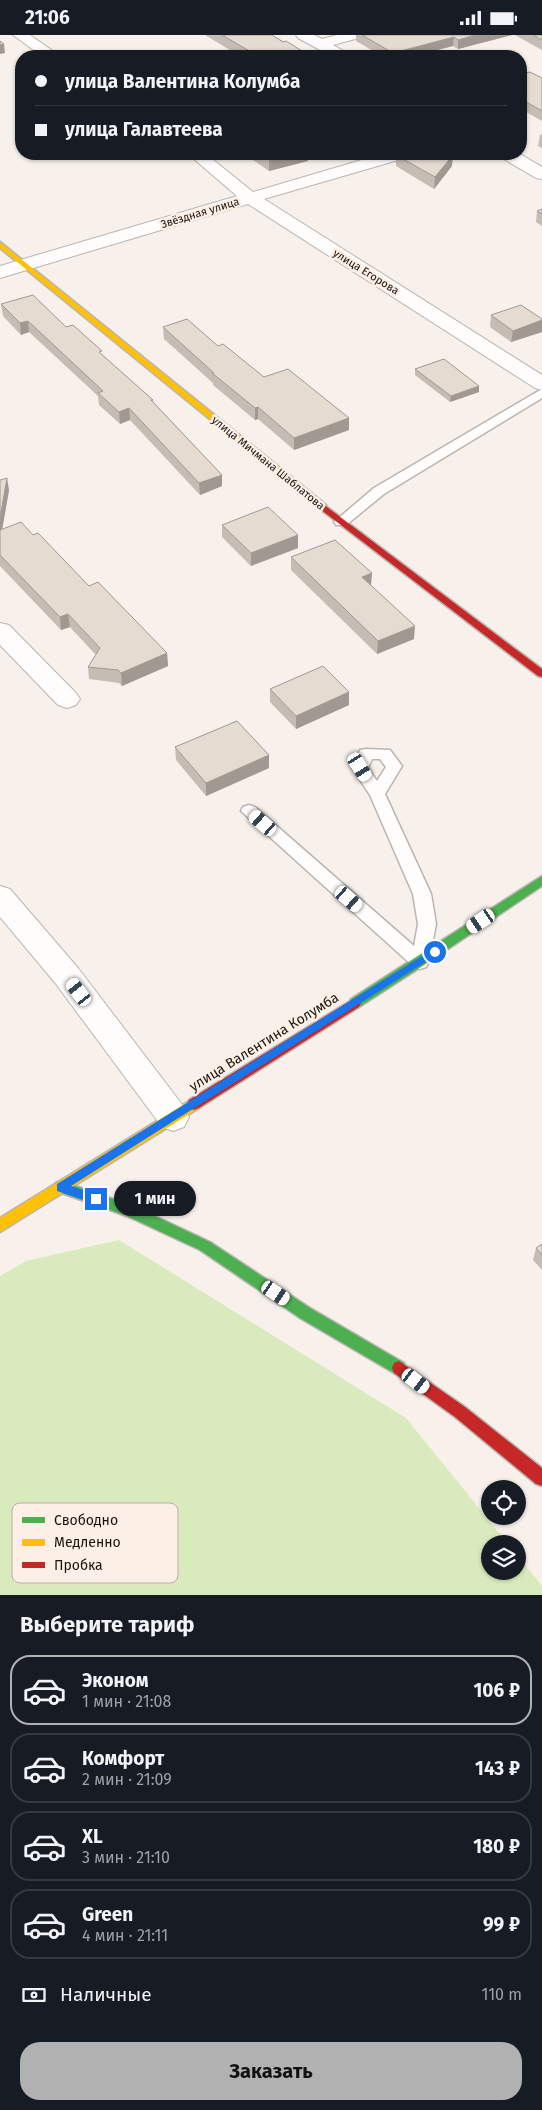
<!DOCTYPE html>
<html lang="ru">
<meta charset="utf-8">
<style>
body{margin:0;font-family:"Fira Sans",sans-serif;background:#242831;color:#f1f3f6;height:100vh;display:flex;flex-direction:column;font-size:19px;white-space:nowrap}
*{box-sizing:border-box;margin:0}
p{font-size:16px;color:#9ea1a6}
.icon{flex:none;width:28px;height:28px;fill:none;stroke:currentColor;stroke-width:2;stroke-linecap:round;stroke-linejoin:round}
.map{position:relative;height:1560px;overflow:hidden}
.details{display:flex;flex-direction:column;background:#171b24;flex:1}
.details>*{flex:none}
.guide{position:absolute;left:15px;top:15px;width:512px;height:110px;border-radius:20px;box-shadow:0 1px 4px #0004;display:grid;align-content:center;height:110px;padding:0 20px;background:#171b24}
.tools{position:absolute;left:481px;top:1445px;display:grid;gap:10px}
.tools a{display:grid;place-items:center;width:45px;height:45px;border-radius:50%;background:#171b24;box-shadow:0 1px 4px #0004;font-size:25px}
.end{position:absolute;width:22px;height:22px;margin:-11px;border:6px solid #1a73e8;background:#fff;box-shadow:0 0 0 2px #fff}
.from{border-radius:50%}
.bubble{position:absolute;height:35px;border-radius:18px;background:#171b24;box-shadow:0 1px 4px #0004;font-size:16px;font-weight:700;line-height:35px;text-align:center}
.car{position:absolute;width:15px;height:30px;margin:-15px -8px;border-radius:6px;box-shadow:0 0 4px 1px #0007;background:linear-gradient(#fff 24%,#345 0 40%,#fff 0 76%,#345 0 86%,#fff 0)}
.guide b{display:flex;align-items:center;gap:18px;height:48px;font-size:19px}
.guide b+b{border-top:1px solid #363941}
.guide i{width:12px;height:12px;background:#f1f3f6}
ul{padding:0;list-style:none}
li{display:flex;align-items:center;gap:15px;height:70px;margin:0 10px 8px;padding:0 10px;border:2px solid #363941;border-radius:20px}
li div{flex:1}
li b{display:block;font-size:19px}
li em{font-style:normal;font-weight:700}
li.active{border-color:#b2b1b1}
li>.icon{width:45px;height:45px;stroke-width:1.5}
h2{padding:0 20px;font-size:22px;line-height:60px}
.pay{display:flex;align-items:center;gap:12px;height:55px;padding:0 20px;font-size:19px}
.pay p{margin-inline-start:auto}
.action{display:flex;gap:10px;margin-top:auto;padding:10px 20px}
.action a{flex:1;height:58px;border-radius:20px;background:#b2b1b1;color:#111;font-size:20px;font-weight:700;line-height:58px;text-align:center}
.status{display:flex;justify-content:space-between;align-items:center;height:35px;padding:0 25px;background:#171b24;direction:ltr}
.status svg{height:14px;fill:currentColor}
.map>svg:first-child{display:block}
.green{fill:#d9ebbd}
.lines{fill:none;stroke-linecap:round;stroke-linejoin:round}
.lane-casing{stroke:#bab5b1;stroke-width:3}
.street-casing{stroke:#bab5b1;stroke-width:2}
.fast-casing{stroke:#bab5b1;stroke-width:3}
.slow-casing{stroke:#bab5b1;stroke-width:3}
.jam-casing{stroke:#bab5b1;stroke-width:3}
.lane{fill:#fefdfc;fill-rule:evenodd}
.street{fill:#fefdfc;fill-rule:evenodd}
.fast{fill:#4caf50;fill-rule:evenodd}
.slow{fill:#ffc107;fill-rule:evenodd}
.jam{fill:#c62828;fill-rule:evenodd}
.wall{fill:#c5bcb3}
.shaded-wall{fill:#a09992}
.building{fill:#e5dbd0;stroke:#a09992}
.route{fill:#1a73e8}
.labels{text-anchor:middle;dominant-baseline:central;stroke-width:5;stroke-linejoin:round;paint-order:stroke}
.far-street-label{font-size:11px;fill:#181310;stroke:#fcefe6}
.street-label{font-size:14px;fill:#181310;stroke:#fcefe6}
.key{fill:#fcefe6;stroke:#b8ada6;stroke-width:1}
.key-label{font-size:14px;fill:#181310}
</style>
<div class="status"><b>21:06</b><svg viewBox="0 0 49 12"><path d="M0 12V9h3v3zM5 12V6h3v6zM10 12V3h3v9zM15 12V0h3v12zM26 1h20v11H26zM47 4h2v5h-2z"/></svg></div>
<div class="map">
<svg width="542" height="1560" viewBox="0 0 542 1560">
<rect width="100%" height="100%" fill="#f7f0eb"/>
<!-- green -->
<path class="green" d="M119,1205L406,1383L508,1509H490V1536H518V1521L542,1551V1560H0V1241L26,1226Z"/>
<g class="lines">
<!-- lane casing -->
<g class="lane-casing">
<path id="lane" d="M542,354V363L384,459L346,490H336L334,487L374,453Z
M366,714L390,715L402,731L385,759L431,859L436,889L429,927L426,932L420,934L414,932L241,776L243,772L249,770L255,772L414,911L418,889L413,859L370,760L352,733L360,715ZM372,724H380L386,732L377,746L368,733Z"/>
</g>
<!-- street casing -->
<g class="street-casing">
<path id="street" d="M13,0H30L60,21H42Z
M296,0H314L322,4L337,0H361L359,3L333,10L347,18L349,21H331L298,3Z
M188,119H206L253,157L382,119H407L405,123L264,164L542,340V355L535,353L248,169L0,243V231L237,161Z
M500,119H520L542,132V144L536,143L502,123Z
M0,588L9,590L76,658L80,664L76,670L67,673L58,670L0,610Z
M0,851L10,854L78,933L184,1072L189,1082L184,1092L173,1096L162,1092L56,949L0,882Z"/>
</g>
<!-- fast casing -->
<g class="fast-casing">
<path id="fast" d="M542,841V851L424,930L359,972L355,973L351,972L349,968L351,964Z
M61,1146L136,1172L210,1207L310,1273L404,1328L406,1333L404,1338L399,1340L394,1338L300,1283L200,1215L127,1181L56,1156L54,1152L56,1148Z"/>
</g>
<!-- slow casing -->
<g class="slow-casing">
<path id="slow" d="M0,207L326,470V474H320L0,213Z
M194,1063L199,1065L201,1069L199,1073L0,1197V1183Z"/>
</g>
<!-- jam casing -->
<g class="jam-casing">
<path id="jam" d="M323,469L542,634V642L538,641L320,474L318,472Z
M355,963L359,964L361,968L359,972L199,1073L194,1075L189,1073L187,1069L189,1065Z
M399,1326L465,1372L542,1433V1451L536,1449L455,1382L394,1338L392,1333L394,1328Z"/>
</g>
<!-- lane -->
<use href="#lane" class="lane"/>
<!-- street -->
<use href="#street" class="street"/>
<!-- fast -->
<use href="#fast" class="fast"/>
<!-- slow -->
<use href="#slow" class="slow"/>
<!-- jam -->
<use href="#jam" class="jam"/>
</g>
<!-- wall -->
<path class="wall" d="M205,0H272L310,21H240Z
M356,0H512L458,14L453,11L414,21H382L356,6Z
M515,0H542V15Z
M521,39L542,43V86L521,74Z
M542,99V113L538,111L540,100Z
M244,119H308V126L269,136Z
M396,120L452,131L434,154L396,131Z
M542,174V191L536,187L537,176Z
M1,269L66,292L102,320L153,365V367L222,440V451L200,460L130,385L120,389L99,370L98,361L29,297L21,300L3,281Z
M491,280L542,297L511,307L490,292Z
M163,292L218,311L264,342L349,383V395L294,415L258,384L255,385L213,350V348L164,304Z
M415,334L479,351V357L450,367L415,340Z
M0,445L9,455L2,494L33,500L89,551L167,618L168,631L122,651L119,648L89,644L88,632L96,620L70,592L61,595L0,531Z
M222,490L298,500V513L251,531L222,502Z
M291,522L371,551L414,604L377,619L291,535Z
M270,654L349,657V670L296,694L270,667Z
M175,712L269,720V733L206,761L176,725Z
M542,1209V1235L533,1225L536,1213Z"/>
<!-- shaded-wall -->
<path class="shaded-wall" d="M476,0H512L458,14V5Z
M454,2L453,11L414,21H392L393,18Z
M4,9L5,18L0,19V10Z
M292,119H308V126L269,136V125Z
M453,120L452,131L434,154L435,142Z
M542,285V297L511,307L513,296Z
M28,286L29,297L21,300L20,288Z
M479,351V357L450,367L451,361Z
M258,372V384L255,385V373Z
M129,373L130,385L120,389L119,377Z
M349,383V395L294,415V403Z
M222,440V451L200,460L199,448Z
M7,443L9,455L0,507V483Z
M298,500V513L251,531V518Z
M372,538L371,551L362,542Z
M68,579L70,592L61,595L60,582Z
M415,591L414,604L377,619L378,606Z
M167,618L168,631L122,651L121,638Z
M349,657V670L296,694V681Z
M269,720V733L206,761V748Z"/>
<!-- building -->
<path class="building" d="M222,0H272L283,7L286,6L310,21H258Z
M362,0H476L458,5L454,2L393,18Z
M533,0H542V5Z
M0,6L4,9L0,10Z
M530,37L542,43V76L521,64V39Z
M260,119H292L269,125Z
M402,119H452L453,120L435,142L396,120Z
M542,174V179L537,176Z
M33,260L66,292L73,290L102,316L99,317L153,365H151L222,440L199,448L129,373L119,377L98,358L103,356L28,286L20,288L1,269Z
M521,270L542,284V285L513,296L491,280Z
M187,284L218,311L223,309L264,342L288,334L349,383L294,403L258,372L255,373L212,338H214L163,292Z
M444,324L479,351L451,361L415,334Z
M7,443L0,483V445Z
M268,472L298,500L251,518L222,490Z
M21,487L33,500L38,498L89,551L98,547L167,618L121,638L118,635L88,632L100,613L68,579L60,582L0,520V495Z
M335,505L372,538L362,542L415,591L378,606L291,522Z
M323,631L349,657L296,681L270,654Z
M237,686L269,720L206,748L175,712Z
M542,1209V1220L536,1213Z"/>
<!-- route -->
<path class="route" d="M435,913L438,914V919L71,1151L100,1161V1167L96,1169L57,1156V1149Z"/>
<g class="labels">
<!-- far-street labels -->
<g class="far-street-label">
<text transform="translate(200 178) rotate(-17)">Звёздная улица</text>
<text transform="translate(366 237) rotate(32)">улица Егорова</text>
<text transform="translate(268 428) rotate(39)">улица Мичмана Шаблатова</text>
</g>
<!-- street labels -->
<g class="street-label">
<text transform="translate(264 1007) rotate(-32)">улица Валентина Колумба</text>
</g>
</g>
<!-- legend -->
<rect x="12" y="1468" width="166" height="80" rx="8" class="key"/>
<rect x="22" y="1482" width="23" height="6" fill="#4caf50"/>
<rect x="22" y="1504" width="23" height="7" fill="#ffc107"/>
<rect x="22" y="1527" width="23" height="6" fill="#c62828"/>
<g class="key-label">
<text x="54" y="1490">Свободно</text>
<text x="54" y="1512">Медленно</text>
<text x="54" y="1535">Пробка</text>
</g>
</svg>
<div class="tools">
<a><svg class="icon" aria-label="locate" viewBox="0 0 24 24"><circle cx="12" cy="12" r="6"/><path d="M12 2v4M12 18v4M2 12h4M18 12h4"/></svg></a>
<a><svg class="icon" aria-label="layers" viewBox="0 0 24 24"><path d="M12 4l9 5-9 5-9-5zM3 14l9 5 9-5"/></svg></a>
</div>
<i class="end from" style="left:435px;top:917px"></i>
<i class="end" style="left:96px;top:1164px"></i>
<div class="bubble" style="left:114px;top:1146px;width:82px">1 мин</div>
<i class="car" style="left:360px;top:732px;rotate:148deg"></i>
<i class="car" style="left:263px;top:788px;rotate:311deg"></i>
<i class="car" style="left:349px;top:864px;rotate:131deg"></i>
<i class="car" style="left:481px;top:886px;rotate:236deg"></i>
<i class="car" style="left:79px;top:957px;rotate:323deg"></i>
<i class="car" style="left:276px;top:1258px;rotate:124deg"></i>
<i class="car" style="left:416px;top:1346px;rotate:127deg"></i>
<div class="guide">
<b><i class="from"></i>улица Валентина Колумба</b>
<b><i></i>улица Галавтеева</b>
</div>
</div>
<section class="details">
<h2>Выберите тариф</h2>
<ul>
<li class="active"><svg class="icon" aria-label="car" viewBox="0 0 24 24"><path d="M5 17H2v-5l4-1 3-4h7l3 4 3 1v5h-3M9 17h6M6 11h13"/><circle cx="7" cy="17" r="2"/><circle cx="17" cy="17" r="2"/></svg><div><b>Эконом</b><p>1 мин · 21:08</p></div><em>106 ₽</em></li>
<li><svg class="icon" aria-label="car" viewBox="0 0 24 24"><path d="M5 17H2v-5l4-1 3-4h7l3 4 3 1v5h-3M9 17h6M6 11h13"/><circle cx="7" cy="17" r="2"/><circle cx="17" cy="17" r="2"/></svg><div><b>Комфорт</b><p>2 мин · 21:09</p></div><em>143 ₽</em></li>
<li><svg class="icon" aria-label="car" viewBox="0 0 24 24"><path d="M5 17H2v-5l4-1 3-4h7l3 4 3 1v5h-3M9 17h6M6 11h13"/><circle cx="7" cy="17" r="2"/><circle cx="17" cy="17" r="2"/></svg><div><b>XL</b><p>3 мин · 21:10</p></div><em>180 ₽</em></li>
<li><svg class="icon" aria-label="car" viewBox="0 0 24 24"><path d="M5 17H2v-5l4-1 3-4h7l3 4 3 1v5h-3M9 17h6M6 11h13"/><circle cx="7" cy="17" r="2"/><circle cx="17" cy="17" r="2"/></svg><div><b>Green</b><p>4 мин · 21:11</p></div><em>99 ₽</em></li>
</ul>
<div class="pay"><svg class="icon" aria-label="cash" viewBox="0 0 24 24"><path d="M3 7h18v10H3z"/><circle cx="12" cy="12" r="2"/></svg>Наличные<p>110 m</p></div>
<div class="action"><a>Заказать</a></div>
</section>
